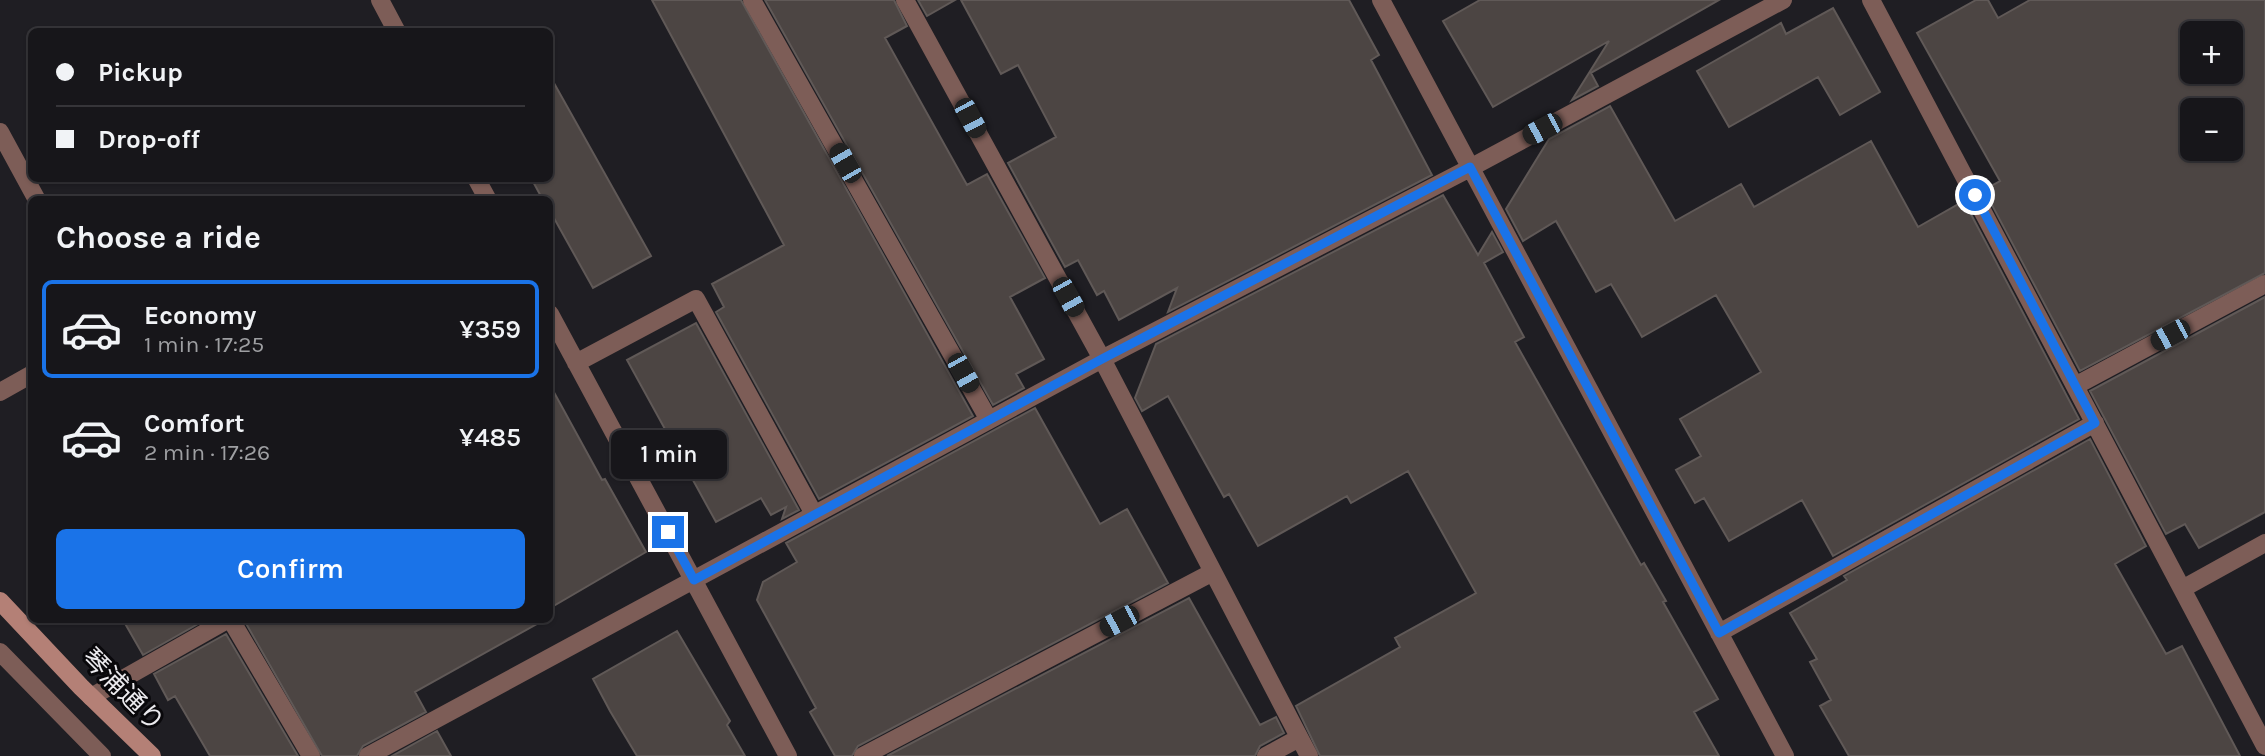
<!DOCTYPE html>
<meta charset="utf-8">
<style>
body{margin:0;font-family:Karla,"Noto Sans JP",sans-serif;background:#242327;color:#f1f3f6;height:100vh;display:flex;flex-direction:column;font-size:26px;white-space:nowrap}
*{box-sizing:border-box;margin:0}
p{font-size:23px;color:#9e9fa2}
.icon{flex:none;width:38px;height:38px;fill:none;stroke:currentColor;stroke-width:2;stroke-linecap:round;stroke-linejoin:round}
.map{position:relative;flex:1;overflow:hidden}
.details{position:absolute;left:28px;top:196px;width:525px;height:427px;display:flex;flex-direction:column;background:#17161a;border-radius:10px;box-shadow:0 2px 5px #0004,0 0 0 2px #363539}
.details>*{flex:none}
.hud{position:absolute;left:28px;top:28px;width:525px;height:154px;border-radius:10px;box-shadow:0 2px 5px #0004,0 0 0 2px #363539;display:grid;align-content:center;height:154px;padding:0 28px;background:#17161a}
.tools{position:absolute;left:2180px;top:21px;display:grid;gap:14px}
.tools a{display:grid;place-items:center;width:63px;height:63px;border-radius:10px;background:#17161a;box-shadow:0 2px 5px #0004,0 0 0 2px #363539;font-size:35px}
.end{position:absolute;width:32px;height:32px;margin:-16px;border:9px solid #1a73e8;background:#fff;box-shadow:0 0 0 4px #fff}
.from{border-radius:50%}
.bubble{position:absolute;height:49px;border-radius:10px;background:#17161a;box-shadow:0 2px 5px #0004,0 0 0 2px #363539;font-size:23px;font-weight:600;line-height:49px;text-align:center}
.car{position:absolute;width:21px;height:42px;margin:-21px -10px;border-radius:9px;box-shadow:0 0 5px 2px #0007;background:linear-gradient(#222 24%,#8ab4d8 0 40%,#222 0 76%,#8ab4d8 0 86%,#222 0)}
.hud b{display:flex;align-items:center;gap:24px;height:66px;font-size:26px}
.hud b+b{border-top:2px solid #363539}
.hud i{width:18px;height:18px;background:#f1f3f6}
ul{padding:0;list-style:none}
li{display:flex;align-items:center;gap:21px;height:98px;margin:0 14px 10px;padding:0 14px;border:4px solid transparent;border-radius:10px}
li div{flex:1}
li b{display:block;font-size:26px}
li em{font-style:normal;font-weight:600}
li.active{border-color:#1a73e8}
li>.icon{width:63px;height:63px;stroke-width:1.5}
h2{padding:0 28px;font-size:32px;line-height:84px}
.primary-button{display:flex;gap:14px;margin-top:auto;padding:14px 28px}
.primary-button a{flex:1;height:80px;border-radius:10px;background:#1a73e8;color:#fff;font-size:28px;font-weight:600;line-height:80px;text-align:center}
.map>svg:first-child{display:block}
.building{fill:#4c4543;stroke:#605957;stroke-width:2;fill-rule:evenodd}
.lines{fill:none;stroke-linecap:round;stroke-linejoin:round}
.lane{stroke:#7d5d57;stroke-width:18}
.street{stroke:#7d5d57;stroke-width:18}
.secondary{stroke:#b48076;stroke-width:18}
.route{stroke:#1a73e8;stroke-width:9}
.labels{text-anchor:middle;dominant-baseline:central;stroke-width:6;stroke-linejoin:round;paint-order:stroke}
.street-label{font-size:26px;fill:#ebeaee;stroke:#09080b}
</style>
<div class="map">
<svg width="2265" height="756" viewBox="0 0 2265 756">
<rect width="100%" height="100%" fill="#1f1e23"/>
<!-- building -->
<path class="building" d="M652,0H741L973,416L819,499L716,312L724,307L712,284L784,245Z
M765,0H894L907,26L885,38L967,185L987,174L1045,278L1010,297L1044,359L1016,374L1024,388L993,405Z
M918,0H955L927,16Z
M961,0H1349L1379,55L1371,60L1432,175L1168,312L1177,288L1119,320L1104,291L1097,295L1078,260L1065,267L1008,163L1056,137L1018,65L1001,74Z
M1480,0H1719L1591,73L1598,86L1572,100L1609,41L1493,107L1443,21Z
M1976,0H1988L1998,18L2030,0H2265V273L2080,371L1984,190L2000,181L1917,33ZM2193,33H2231V72H2193ZM2193,110H2231V149H2193Z
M1833,8L1880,92L1840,115L1818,77L1729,127L1697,71L1781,23L1786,34Z
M550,76L651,256L593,288L550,211V200H543L531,178H550Z
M1610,106L1675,221L1741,184L1754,207L1871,141L1918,227L1964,201L2079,419L1833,556L1802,500L1729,541L1704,498L1695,503L1676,470L1701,456L1680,419L1761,372L1716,295L1642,337L1611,284L1596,292L1556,221L1523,241L1506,209L1549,139Z
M1443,195L1478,255L1492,232L1503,252L1484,263L1524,337L1515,342L1641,565L1644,563L1666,601L1663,602L1718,699L1694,712L1719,756H1320L1296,706L1400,647L1395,638L1476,593L1408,471L1351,503L1347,496L1258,546L1229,494L1224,497L1168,396L1142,411L1135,398L1156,344Z
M2265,297V512L2199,548L2185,524L2166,534L2090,391Z
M696,323L799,510L782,519L786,507L771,515L761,498L716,522L627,360Z
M550,385L602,480L605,479L646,552L550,608Z
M1035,408L1100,524L1127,509L1168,583L858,746L852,756H835L810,712L816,708L757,600L763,582L797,562L786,543Z
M2090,439L2146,546L2115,564L2166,654L2182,646L2240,756H1849L1820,706L1831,700L1810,662L1817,659L1790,613L1847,580L1844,576Z
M1189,598L1260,725L1276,717L1284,733L1260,746L1255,756H887Z
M123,620H205L143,655Z
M244,620H544L415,692L426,712L363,746L357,756H322Z
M677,631L730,721L727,725L745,756H637L610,711L593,679Z
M226,634L298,756H210L175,696L168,700L154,674Z
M437,731L451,756H392Z"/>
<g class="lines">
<!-- lane -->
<path class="lane" d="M0,392L32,374"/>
<!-- street -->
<path class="street" d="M380,0L397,32
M752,0L989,420
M905,0L1102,359L1309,756
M1381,0L1785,756
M1871,0L2265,746
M0,132L37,200
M476,178L488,200
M550,314L788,756
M576,363L696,299L814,514
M2075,386L2265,284
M2182,589L2265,543
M231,620L311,756
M1719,633L2095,423
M0,652L102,756
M91,697L227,620
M368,756L1102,359L1470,168L1783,0
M863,756L1213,572
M1266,756L1299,738"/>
<!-- secondary -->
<path class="secondary" d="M0,601L81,687L152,756"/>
</g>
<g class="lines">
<!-- route -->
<path class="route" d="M668,532L694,580L1102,359L1470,167L1719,633L2095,423L1975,195"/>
</g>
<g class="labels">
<!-- street labels -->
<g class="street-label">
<text transform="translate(123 690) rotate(45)">琴浦通り</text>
</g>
</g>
</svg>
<div class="tools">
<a>+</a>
<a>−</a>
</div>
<i class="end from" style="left:1975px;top:195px"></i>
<i class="end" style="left:668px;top:532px"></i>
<div class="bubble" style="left:611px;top:430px;width:116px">1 min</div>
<i class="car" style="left:970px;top:118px;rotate:152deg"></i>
<i class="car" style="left:1542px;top:129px;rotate:242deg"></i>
<i class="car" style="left:845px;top:163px;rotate:330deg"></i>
<i class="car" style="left:1068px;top:297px;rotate:151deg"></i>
<i class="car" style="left:2170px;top:335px;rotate:242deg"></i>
<i class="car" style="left:963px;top:373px;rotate:151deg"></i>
<i class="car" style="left:1119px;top:621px;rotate:242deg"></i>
<div class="hud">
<b><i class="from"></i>Pickup</b>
<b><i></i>Drop-off</b>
</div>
<section class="details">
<h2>Choose a ride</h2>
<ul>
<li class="active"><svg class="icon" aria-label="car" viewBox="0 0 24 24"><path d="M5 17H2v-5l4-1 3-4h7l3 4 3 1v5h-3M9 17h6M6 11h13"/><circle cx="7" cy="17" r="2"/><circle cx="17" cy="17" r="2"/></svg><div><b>Economy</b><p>1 min · 17:25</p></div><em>¥359</em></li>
<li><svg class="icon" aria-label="car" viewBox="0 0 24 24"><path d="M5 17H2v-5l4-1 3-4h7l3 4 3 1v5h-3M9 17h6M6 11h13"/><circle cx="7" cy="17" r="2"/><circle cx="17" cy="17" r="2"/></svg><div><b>Comfort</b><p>2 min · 17:26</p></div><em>¥485</em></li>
</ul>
<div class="primary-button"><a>Confirm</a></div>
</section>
</div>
